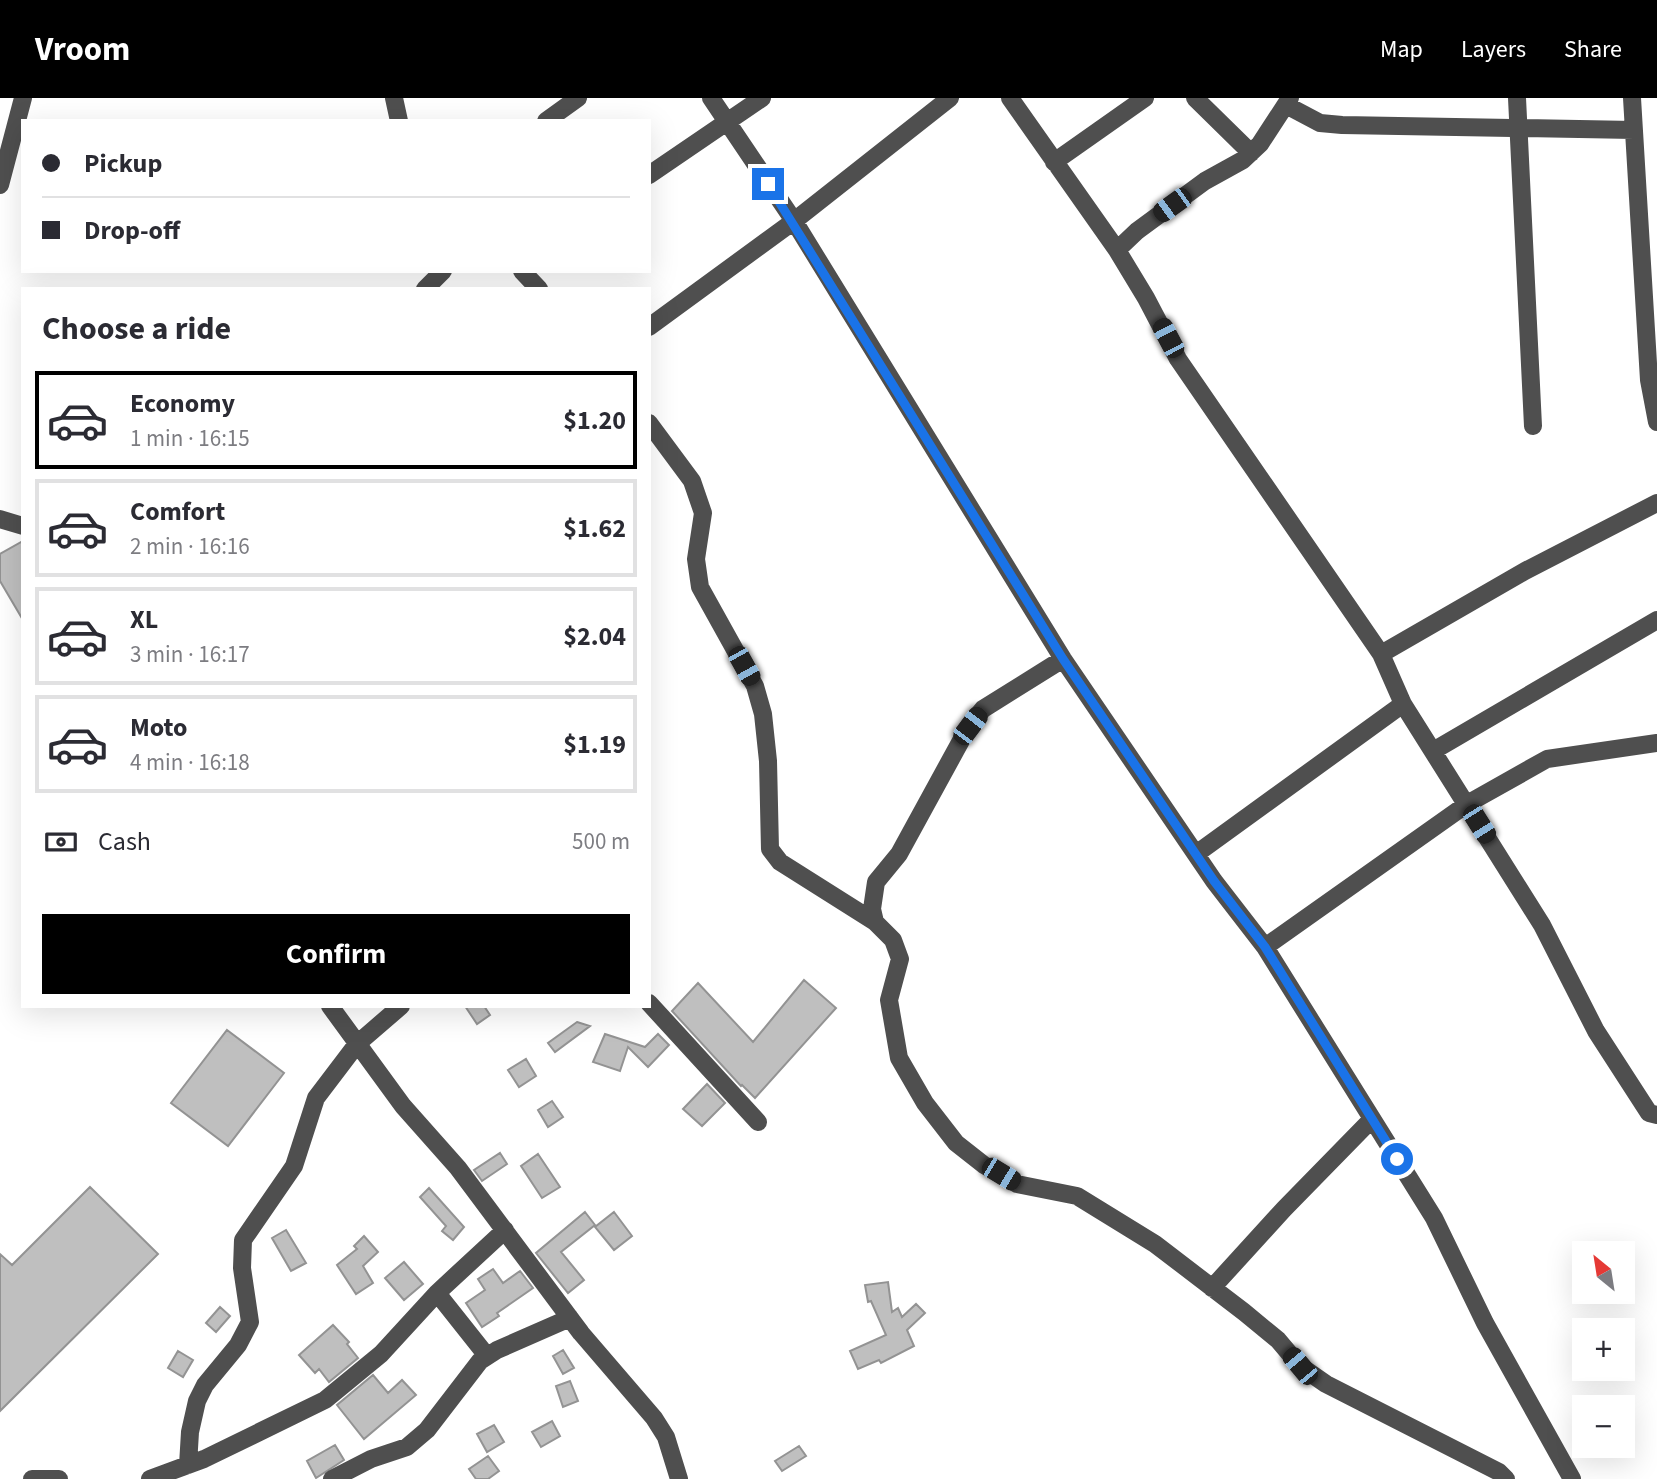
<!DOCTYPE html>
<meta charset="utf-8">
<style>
body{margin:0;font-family:"Source Sans 3",sans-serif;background:#f7f7f7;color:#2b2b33;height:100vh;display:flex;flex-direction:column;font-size:26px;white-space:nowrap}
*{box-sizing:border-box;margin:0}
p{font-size:23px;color:#7c7c81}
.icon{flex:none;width:38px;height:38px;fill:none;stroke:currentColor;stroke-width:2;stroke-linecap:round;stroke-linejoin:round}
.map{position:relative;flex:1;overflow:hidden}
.details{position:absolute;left:21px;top:189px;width:630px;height:721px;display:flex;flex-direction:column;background:#fff;border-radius:0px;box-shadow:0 7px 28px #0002}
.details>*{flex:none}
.guide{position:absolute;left:21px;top:21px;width:630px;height:154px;border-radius:0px;box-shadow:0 7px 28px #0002;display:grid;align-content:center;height:154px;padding:0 21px;background:#fff}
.needle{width:46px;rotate:330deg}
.tools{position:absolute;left:1572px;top:1143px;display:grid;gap:14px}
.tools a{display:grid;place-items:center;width:63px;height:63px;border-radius:0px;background:#fff;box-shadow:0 7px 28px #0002;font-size:35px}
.end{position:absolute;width:32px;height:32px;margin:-16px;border:9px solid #1a73e8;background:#fff;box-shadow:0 0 0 4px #fff}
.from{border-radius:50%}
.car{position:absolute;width:21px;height:42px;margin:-21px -10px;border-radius:9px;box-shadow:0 0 5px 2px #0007;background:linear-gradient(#222 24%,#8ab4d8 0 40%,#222 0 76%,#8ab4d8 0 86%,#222 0)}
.guide b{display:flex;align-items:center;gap:24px;height:66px;font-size:26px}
.guide b+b{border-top:2px solid #e1e1e2}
.guide i{width:18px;height:18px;background:#2b2b33}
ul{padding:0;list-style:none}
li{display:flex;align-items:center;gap:21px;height:98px;margin:0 14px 10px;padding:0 7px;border:4px solid #e1e1e2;border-radius:0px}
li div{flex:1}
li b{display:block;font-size:26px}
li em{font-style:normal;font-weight:700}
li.selected{border-color:#000}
li>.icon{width:63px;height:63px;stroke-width:1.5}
h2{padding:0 21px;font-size:32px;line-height:84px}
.pay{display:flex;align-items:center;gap:18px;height:77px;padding:0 21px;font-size:26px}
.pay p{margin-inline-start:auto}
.action{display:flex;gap:14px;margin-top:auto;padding:14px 21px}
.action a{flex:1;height:80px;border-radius:0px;background:#000;color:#fff;font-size:28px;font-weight:700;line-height:80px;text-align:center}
header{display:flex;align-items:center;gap:42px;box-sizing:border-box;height:98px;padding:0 35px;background:#000;color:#fff}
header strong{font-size:33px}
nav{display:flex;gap:38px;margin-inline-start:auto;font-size:24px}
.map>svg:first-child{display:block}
.building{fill:#bfbfbf;stroke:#939393;stroke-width:2}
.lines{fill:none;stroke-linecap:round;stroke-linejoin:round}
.minor{stroke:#4f4f4f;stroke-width:18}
.route{stroke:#1a73e8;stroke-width:9}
</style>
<header>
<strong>Vroom</strong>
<nav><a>Map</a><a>Layers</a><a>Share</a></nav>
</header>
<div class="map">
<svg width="1657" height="1381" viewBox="0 0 1657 1381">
<rect width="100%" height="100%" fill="#fff"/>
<!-- building -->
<path class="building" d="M23,443V522L0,483V456Z
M804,882L836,910L755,1000L742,987L741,988L672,913L698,885L753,944Z
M465,908H484L490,917L477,926Z
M577,924L590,928L555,954L548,945Z
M227,932L284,975L228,1048L171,1005Z
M605,936L645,949L658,936L669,947L648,969L628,949L620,973L593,964Z
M526,961L536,978L519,989L508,972Z
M707,986L725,1005L702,1028L683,1011Z
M552,1003L563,1019L548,1029L538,1012Z
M500,1055L507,1066L482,1083L474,1072Z
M538,1056L560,1089L542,1100L521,1068Z
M90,1089L158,1156L0,1313V1156L12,1167Z
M429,1090L464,1129L453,1142L442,1133L446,1128L420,1099Z
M585,1114L595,1127L561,1154L584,1182L568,1195L536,1155Z
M614,1114L632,1138L614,1152L595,1129Z
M286,1132L306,1165L291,1173L272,1140Z
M364,1138L378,1154L363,1168L373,1185L356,1196L337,1167L357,1151L354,1148Z
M404,1164L423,1186L404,1202L385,1180Z
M493,1171L503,1185L520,1173L533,1190L497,1215L499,1218L482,1229L466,1205L485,1192L478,1181Z
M888,1184L892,1214L898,1210L902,1219L916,1206L925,1215L907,1232L914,1248L881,1265L879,1262L858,1271L850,1253L886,1237L871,1203L868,1204L865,1187Z
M220,1209L230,1218L216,1234L206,1225Z
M333,1227L349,1244L347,1246L358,1260L329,1284L319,1271L315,1275L299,1257Z
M563,1252L574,1270L563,1276L553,1258Z
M178,1253L193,1262L183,1279L168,1270Z
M373,1277L388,1295L402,1282L416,1297L364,1341L337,1307Z
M570,1283L578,1303L563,1309L556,1288Z
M552,1323L560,1338L541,1349L532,1334Z
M494,1327L504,1344L487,1354L477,1336Z
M335,1347L344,1362L316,1380L307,1363Z
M799,1348L806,1358L782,1373L775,1363Z
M488,1358L499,1373L488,1381H476L469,1371Z"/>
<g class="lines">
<!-- minor -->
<path class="minor" d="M394,0L399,23
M711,0L794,123L1063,561L1214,783L1265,849L1434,1120L1485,1225L1572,1381
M1010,0L1117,152L1146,200L1178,261L1381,556L1403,606L1542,827L1596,933L1649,1015L1657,1017
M1195,0L1251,55
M1517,0L1533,328
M1632,0L1649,282L1657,324
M1286,7L1320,25L1342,27L1634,32
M546,23L578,0
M1054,64L1145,0
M649,77L762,0
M0,87L23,0
M1117,152L1137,133L1205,83L1243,62L1260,46L1290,0
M522,173L539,191
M425,191L443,173
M649,229L794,123L950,0
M649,325L692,383L703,415L696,461L700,489L755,588L763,616L768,663L770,751L780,764L875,824L893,842L900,861L889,902L899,960L925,1005L956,1045L984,1067L1017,1086L1077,1098L1155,1146L1244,1214L1278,1242L1300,1268L1326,1286L1499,1374L1506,1381
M0,421L23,428
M1381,556L1525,473L1657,405
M1433,653L1657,522
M1196,756L1403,606
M875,824L872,811L876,784L899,756L969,628L983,611L1063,561
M1265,849L1467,706L1547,661L1657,645
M649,905L758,1024
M330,908L403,1008L458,1070L581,1235L654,1320L666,1339L679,1381
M1212,1190L1284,1111L1372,1021
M437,1195L487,1258
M188,1367L190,1334L197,1303L205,1287L238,1247L250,1224L242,1170L243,1142L294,1068L316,1000L357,946L401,908
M32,1381H59
M150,1381L204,1361L325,1302L381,1256L437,1195L505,1132
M332,1381L371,1361L407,1349L427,1332L480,1263L497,1252L570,1220"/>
</g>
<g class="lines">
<!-- route -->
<path class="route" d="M768,86L1063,561L1214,783L1265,849L1397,1061"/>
</g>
</svg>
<div class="tools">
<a><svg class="needle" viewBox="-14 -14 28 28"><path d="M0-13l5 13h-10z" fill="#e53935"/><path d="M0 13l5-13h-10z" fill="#7c7c81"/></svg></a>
<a>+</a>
<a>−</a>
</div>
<i class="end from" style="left:1397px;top:1061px"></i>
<i class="end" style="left:768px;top:86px"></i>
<i class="car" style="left:1172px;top:107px;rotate:234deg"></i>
<i class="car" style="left:1168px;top:240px;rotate:332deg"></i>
<i class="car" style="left:744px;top:568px;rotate:151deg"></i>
<i class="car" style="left:970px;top:628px;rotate:37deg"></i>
<i class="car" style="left:1479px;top:726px;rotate:148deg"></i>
<i class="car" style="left:1001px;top:1076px;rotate:121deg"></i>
<i class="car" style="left:1300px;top:1268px;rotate:320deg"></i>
<div class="guide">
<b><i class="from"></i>Pickup</b>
<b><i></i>Drop-off</b>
</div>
<section class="details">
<h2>Choose a ride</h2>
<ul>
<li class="selected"><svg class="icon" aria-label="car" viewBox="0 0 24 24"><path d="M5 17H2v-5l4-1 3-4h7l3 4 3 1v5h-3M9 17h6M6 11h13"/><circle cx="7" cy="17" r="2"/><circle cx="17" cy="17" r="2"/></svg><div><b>Economy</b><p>1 min · 16:15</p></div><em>$1.20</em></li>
<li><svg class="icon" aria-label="car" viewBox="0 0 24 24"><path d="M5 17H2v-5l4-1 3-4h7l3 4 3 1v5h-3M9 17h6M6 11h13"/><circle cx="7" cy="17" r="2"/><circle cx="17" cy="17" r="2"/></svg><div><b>Comfort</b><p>2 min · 16:16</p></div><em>$1.62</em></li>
<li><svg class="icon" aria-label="car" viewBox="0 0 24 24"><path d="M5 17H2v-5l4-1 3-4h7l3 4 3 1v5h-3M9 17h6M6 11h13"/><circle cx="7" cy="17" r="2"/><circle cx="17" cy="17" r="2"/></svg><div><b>XL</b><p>3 min · 16:17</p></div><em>$2.04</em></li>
<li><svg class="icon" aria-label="car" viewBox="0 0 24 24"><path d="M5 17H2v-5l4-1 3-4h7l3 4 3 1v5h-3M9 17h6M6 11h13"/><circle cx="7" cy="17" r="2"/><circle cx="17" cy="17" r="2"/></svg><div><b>Moto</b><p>4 min · 16:18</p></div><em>$1.19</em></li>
</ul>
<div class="pay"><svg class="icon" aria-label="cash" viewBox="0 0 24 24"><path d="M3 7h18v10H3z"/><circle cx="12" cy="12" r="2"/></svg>Cash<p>500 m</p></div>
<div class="action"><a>Confirm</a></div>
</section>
</div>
